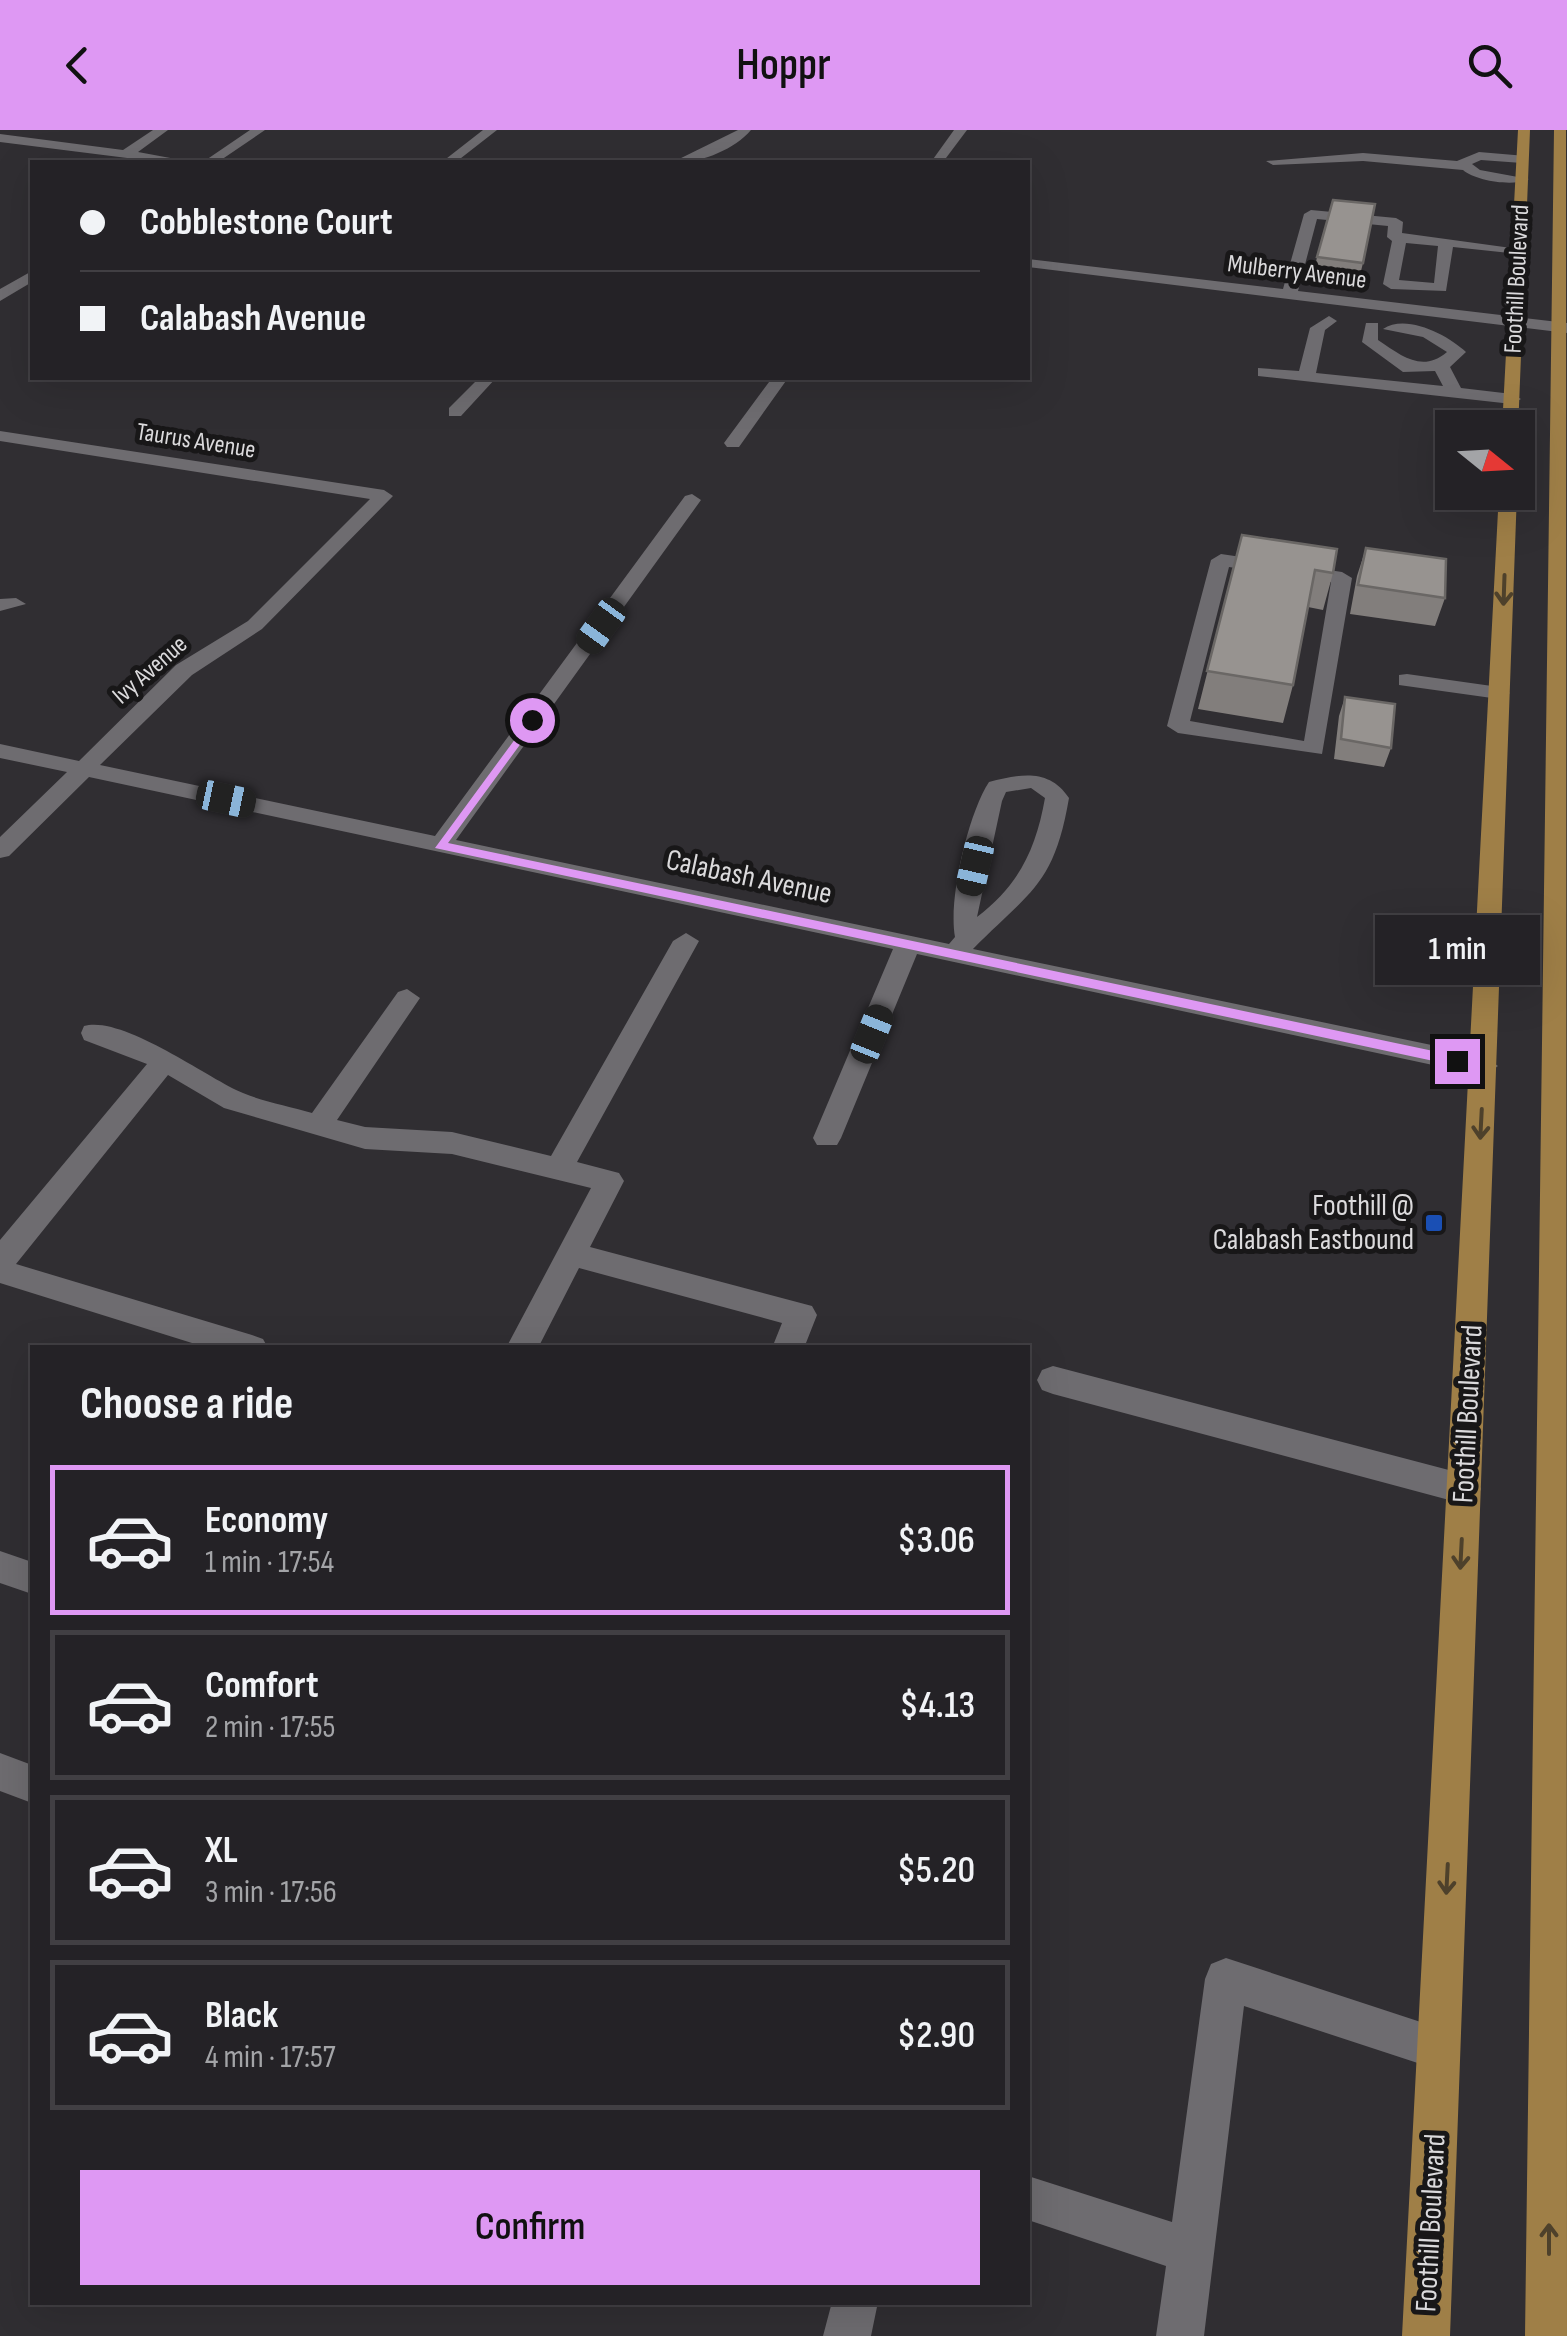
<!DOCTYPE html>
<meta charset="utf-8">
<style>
body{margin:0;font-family:"Sofia Sans Condensed",sans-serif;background:#2c2a2e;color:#f1f3f6;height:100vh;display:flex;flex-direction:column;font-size:38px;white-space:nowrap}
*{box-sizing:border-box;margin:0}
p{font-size:32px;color:#a3a4a7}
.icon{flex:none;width:55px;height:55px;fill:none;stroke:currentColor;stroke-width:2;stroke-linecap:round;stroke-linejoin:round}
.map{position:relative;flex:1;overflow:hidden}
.details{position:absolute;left:30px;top:1215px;width:1000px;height:960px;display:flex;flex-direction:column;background:#242226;border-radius:0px;box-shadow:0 10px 40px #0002,0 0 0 2px #413f43}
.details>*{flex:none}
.top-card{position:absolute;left:30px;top:30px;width:1000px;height:220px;border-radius:0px;box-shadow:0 10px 40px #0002,0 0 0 2px #413f43;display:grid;align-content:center;height:220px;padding:0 50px;background:#242226}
.needle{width:65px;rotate:108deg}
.buttons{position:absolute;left:1435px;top:280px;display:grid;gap:20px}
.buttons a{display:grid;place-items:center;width:100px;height:100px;border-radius:0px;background:#242226;box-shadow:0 10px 40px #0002,0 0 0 2px #413f43;font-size:50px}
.end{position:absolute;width:45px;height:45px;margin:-22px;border:12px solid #de98f3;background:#111;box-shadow:0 0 0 5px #111}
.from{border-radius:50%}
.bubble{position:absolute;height:70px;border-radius:0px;background:#242226;box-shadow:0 10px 40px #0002,0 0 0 2px #413f43;font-size:32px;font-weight:600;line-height:70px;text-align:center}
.car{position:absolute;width:30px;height:60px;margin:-30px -15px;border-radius:12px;box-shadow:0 0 8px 2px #0007;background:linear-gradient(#222 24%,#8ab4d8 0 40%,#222 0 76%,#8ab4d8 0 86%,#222 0)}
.top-card b{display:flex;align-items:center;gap:35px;height:95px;font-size:38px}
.top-card b+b{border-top:2px solid #413f43}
.top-card i{width:25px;height:25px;background:#f1f3f6}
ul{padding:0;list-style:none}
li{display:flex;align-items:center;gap:30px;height:150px;margin:0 20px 15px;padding:0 30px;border:5px solid #413f43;border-radius:0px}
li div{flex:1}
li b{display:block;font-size:38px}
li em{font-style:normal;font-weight:600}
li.current{border-color:#de98f3}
li>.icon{width:90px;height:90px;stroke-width:1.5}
h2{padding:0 50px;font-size:45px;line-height:120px}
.action{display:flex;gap:20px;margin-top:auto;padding:20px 50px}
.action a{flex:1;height:115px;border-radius:0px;background:#de98f3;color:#111;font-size:40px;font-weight:600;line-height:115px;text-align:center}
header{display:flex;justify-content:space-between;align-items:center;height:130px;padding:0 50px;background:#de98f3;color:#111;font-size:45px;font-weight:600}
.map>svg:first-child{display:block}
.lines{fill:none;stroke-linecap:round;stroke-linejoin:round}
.minor{fill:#6e6c70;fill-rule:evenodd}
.major{fill:#9f7f47;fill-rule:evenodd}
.wall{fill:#827e7c}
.building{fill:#979390;stroke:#6a6765;stroke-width:2.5}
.oneway{stroke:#4e412b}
.route{fill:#de98f3}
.transit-dot{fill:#1a4fb4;stroke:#181718;stroke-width:4}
.labels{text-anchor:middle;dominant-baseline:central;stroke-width:10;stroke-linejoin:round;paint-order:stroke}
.far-street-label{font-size:25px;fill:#dbdadc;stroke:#181718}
.street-label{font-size:30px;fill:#dbdadc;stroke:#181718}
.poi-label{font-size:30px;fill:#dbdadc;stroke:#181718;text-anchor:end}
</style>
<header><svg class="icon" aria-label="back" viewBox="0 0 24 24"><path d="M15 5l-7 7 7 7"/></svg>Hoppr<svg class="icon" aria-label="search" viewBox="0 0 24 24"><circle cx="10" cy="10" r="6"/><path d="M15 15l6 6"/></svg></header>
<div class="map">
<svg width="1567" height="2206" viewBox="0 0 1567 2206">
<rect width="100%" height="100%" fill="#302e32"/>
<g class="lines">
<!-- minor -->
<path class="minor" d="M153,0H168L138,22L192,32H159L0,12V4L123,20Z
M250,0H265L218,32H203Z
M483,0H497L456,32H442Z
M738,0H751C734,20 699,34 673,32Z
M954,0H967L943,32H931Z
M1479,22L1527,26L1522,33L1481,30L1472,34L1480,40L1529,49C1514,57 1476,51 1463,40L1363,31L1273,35L1266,31L1363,23L1457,31Z
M1311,80L1396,88L1403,92L1402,103L1526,120L1519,124L1453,117L1446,161L1391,159L1383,154L1392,111L1387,107L1388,96L1317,89L1298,161L1567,193V203L1028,137V129L1283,159L1304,84ZM1406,113L1438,116L1434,153L1399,150Z
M32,141V152L0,171V159Z
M1329,186L1337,191L1325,200L1316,243L1443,256L1435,241L1403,242L1362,212L1366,193H1378V210C1402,226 1422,243 1447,222L1423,207L1383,199C1406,183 1448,205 1466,222L1450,237L1461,258L1512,264L1521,269L1512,274L1258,246V238L1299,241L1310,198Z
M479,248H496L461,286H449V278Z
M772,248H788L739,317H727L724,313Z
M0,301L384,360L393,366L262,499L192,545L100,635L435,706L685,366L692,364L701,370L456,710L949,814L955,807C948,770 968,684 989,652C1020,644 1049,638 1069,668C1054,756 1030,761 973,819L1484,926L1498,936L1484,946L917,824L841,1008L837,1015H817L813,1008L893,819L89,647L9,726L0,728V707L67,642L0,628V614L79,631L176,535L248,491L370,369L0,311ZM1031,658L1045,668C1036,719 1019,755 977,787L1002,671L1006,662Z
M1221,424L1342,442L1352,448L1322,624L1178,603L1167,596L1211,430ZM1229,437L1331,452L1304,611L1190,591Z
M0,469L16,468L26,474L0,481Z
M1407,544L1499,557L1510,563L1499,569L1399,555V545Z
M686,803L699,811L577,1032L619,1043L624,1051L590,1117L812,1176L817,1185L804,1218H772L782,1193L579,1138L538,1218H506L591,1058L452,1024L365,1019L224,978L168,945L16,1134L252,1205L263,1209L268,1218H208L0,1153V1110L147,934L84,910L81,903L84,896C123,885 207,948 243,963C264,972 289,976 312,983L398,862L407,859L420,868L337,990L365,997L452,1002L551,1026L673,811Z
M1053,1236L1464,1344L1476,1348L1481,1359L1476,1370L1464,1374L1053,1264L1042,1260L1037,1250L1042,1240Z
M0,1421L32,1432V1464L0,1453Z
M0,1623L32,1635V1673L0,1661Z
M1226,1828L1439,1898L1454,1904L1460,1919L1454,1934L1439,1940L1244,1876L1204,2206H1156L1166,2136L1028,2090V2046L1172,2092L1205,1849L1211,1834Z
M832,2172H878L871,2206H823Z"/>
<!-- major -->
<path class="major" d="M1518,0H1530L1518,301V298H1502Z
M1554,0H1566L1567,2206H1525Z
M1499,362H1517L1450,2206H1402Z"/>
</g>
<!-- wall -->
<path class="wall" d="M1317,127L1363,133L1357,157L1312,152Z
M1242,405L1333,443L1323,480L1308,477L1293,555L1283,593L1198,579Z
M1366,418L1445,468L1435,496L1350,484L1357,446Z
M1345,567L1391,618L1384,637L1334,629L1339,586Z"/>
<!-- building -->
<path class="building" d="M1333,70L1375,74L1363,133L1317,127Z
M1242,405L1337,419L1333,443L1315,440L1293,555L1207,541Z
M1366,418L1446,429L1445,468L1358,455Z
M1345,567L1395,574L1391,618L1341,609Z"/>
<!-- one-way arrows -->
<defs><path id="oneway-shaft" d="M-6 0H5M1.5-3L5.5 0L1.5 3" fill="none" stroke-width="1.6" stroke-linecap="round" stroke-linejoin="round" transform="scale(2.5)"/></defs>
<g class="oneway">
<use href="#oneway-shaft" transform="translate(1504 460) rotate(92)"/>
<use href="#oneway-shaft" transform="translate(1481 994) rotate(93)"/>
<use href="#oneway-shaft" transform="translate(1461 1424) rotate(93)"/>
<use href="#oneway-shaft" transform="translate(1447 1749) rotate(93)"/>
<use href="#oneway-shaft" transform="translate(1549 2109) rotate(-90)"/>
</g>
<!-- route -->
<path class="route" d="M532,586L538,590L448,713L1457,926L1464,931L1457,936L435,718Z"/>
<!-- markers -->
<rect class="transit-dot" x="1424" y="1083" width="20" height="20" rx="5"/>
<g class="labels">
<!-- far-street labels -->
<g class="far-street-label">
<text transform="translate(1297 142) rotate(7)">Mulberry Avenue</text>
<text transform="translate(1517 149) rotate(-87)">Foothill Boulevard</text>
<text transform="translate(196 311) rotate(9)">Taurus Avenue</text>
<text transform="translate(150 540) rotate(-41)">Ivy Avenue</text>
</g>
<!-- street labels -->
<g class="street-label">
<text transform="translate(749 747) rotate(12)">Calabash Avenue</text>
<text transform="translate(1468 1284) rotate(-87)">Foothill Boulevard</text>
<text transform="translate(1431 2093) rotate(-87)">Foothill Boulevard</text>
</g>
<!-- poi labels -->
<g class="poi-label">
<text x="1414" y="1076">Foothill @<tspan x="1414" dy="34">Calabash Eastbound</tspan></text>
</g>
</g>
</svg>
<div class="buttons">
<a><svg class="needle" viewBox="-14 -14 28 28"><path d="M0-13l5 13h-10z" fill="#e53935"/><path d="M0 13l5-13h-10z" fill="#a3a4a7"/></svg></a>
</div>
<i class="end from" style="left:532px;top:590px"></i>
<i class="end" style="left:1457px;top:931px"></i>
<div class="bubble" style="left:1375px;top:785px;width:165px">1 min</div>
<i class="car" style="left:601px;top:496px;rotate:216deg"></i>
<i class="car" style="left:226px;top:669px;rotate:102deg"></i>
<i class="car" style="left:975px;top:736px;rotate:193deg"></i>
<i class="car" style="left:872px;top:904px;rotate:22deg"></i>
<div class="top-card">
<b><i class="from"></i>Cobblestone Court</b>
<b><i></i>Calabash Avenue</b>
</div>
<section class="details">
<h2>Choose a ride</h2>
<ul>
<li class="current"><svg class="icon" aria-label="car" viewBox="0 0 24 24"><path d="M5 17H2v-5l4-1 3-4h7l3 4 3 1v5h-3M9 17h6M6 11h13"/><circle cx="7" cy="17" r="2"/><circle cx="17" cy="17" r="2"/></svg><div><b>Economy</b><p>1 min · 17:54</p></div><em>$3.06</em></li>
<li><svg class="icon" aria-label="car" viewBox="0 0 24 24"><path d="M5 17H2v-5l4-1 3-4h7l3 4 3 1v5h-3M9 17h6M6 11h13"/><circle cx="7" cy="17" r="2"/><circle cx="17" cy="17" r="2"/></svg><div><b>Comfort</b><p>2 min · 17:55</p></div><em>$4.13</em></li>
<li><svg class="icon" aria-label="car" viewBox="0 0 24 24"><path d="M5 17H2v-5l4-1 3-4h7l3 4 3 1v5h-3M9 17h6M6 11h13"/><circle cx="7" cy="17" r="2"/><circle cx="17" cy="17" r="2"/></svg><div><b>XL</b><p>3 min · 17:56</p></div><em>$5.20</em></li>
<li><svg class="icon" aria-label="car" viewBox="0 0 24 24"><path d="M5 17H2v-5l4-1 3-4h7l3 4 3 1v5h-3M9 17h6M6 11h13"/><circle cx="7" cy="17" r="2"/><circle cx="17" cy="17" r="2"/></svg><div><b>Black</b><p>4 min · 17:57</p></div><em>$2.90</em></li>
</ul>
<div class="action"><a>Confirm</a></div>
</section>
</div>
